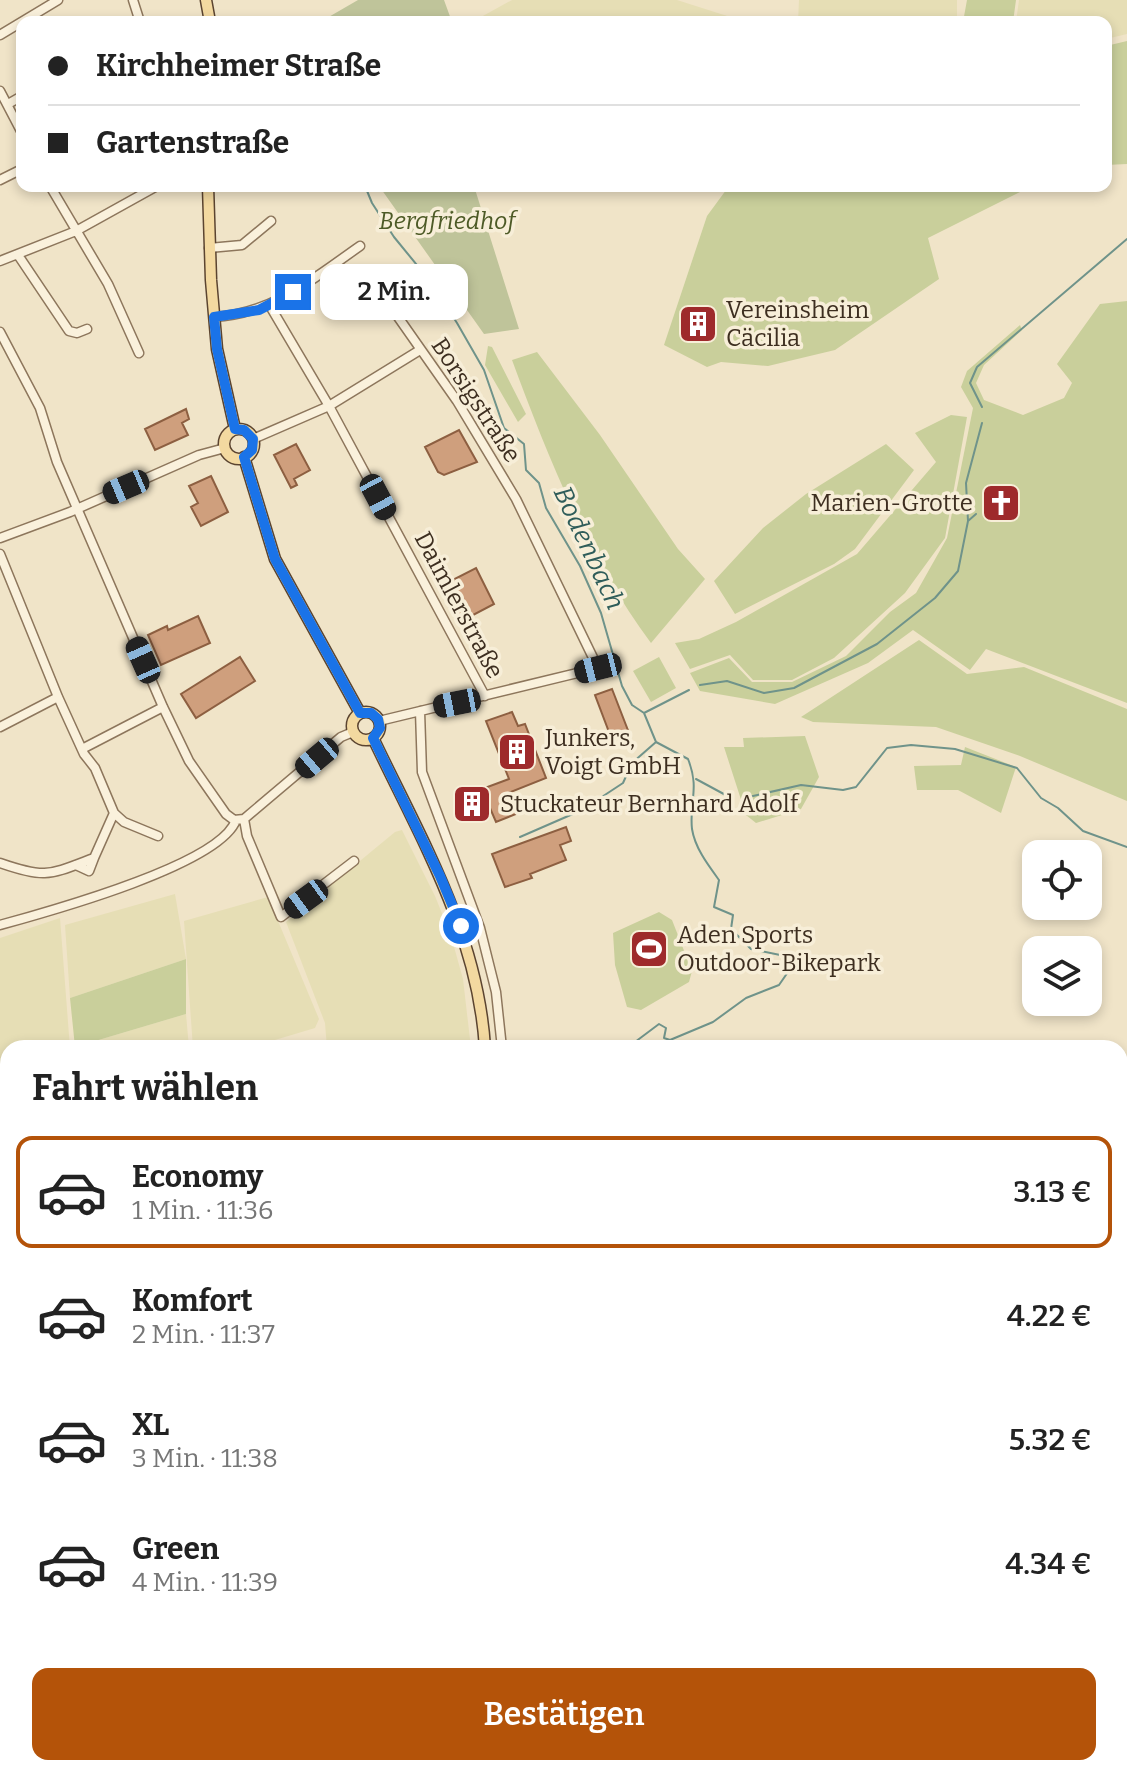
<!DOCTYPE html>
<html lang="de">
<meta charset="utf-8">
<style>
body{margin:0;font-family:Bitter,serif;background:#f2f2f2;color:#222;height:100vh;display:flex;flex-direction:column;font-size:30px;white-space:nowrap}
*{box-sizing:border-box;margin:0}
p{font-size:26px;color:#767676}
.icon{flex:none;width:44px;height:44px;fill:none;stroke:currentColor;stroke-width:2;stroke-linecap:round;stroke-linejoin:round}
.map{position:relative;flex:1;overflow:hidden}
.drawer{position:absolute;left:0px;top:1040px;width:1128px;height:736px;display:flex;flex-direction:column;background:#fff;border-radius:24px 24px 0 0;box-shadow:0 4px 12px #0003}
.drawer>*{flex:none}
.banner{position:absolute;left:16px;top:16px;width:1096px;height:176px;border-radius:16px;box-shadow:0 4px 12px #0003;display:grid;align-content:center;height:176px;padding:0 32px;background:#fff}
.controls{position:absolute;left:1022px;top:840px;display:grid;gap:16px}
.controls a{display:grid;place-items:center;width:80px;height:80px;border-radius:16px;background:#fff;box-shadow:0 4px 12px #0003;font-size:40px}
.end{position:absolute;width:36px;height:36px;margin:-18px;border:10px solid #1a73e8;background:#fff;box-shadow:0 0 0 4px #fff}
.from{border-radius:50%}
.bubble{position:absolute;height:56px;border-radius:16px;background:#fff;box-shadow:0 4px 12px #0003;font-size:26px;font-weight:600;line-height:56px;text-align:center}
.car{position:absolute;width:24px;height:48px;margin:-24px -12px;border-radius:10px;box-shadow:0 0 6px 2px #0007;background:linear-gradient(#222 24%,#8ab4d8 0 40%,#222 0 76%,#8ab4d8 0 86%,#222 0)}
.banner b{display:flex;align-items:center;gap:28px;height:76px;font-size:30px}
.banner b+b{border-top:2px solid #e0e0e0}
.banner i{width:20px;height:20px;background:#222}
ul{padding:0;list-style:none}
li{display:flex;align-items:center;gap:24px;height:112px;margin:0 16px 12px;padding:0 16px;border:4px solid transparent;border-radius:16px}
li div{flex:1}
li b{display:block;font-size:30px}
li em{font-style:normal;font-weight:600}
li.current{border-color:#b45309}
li>.icon{width:72px;height:72px;stroke-width:1.5}
h2{padding:0 32px;font-size:36px;line-height:96px}
.cta{display:flex;gap:16px;margin-top:auto;padding:16px 32px}
.cta a{flex:1;height:92px;border-radius:16px;background:#b45309;color:#fff;font-size:32px;font-weight:600;line-height:92px;text-align:center}
.map>svg:first-child{display:block}
.farmland{fill:#e6deb5}
.green{fill:#c9cf9b}
.cemetery{fill:#bfc49a}
.lines{fill:none;stroke-linecap:round;stroke-linejoin:round}
.stream{stroke:#6f938a;stroke-width:2}
.building{fill:#cf9f7d;stroke:#8d5f41;stroke-width:2}
.minor-casing{stroke:#8d765c;stroke-width:11}
.major-casing{stroke:#5b4430;stroke-width:13}
.minor{stroke:#faf1dc;stroke-width:8}
.major{stroke:#f3d9a0;stroke-width:10}
.route{stroke:#1a73e8;stroke-width:10}
.labels{text-anchor:middle;dominant-baseline:central;stroke-width:7;stroke-linejoin:round;paint-order:stroke}
.park-label{font-size:24px;font-style:italic;fill:#4d5a26;stroke:#f7eed8}
.poi-label{font-size:24px;fill:#3d2e20;stroke:#f7eed8;text-anchor:start}
.street-label{font-size:24px;fill:#3d2e20;stroke:#f7eed8}
.water-label{font-size:26px;font-style:italic;fill:#2f5d5a;stroke:#f7eed8}
</style>
<div class="map">
<svg width="1127" height="1776" viewBox="0 0 1127 1776">
<rect width="100%" height="100%" fill="#f0e4c8"/>
<!-- farmland -->
<path class="farmland" d="M512,0H677L746,22H483L481,17Z
M799,0H957V22H798Z
M1019,0H1127V34L1106,39V22H1016Z
M402,830L435,896L451,936L463,979L471,1048H327L325,1023L286,922L395,832Z
M175,894L186,959L70,998L65,925Z
M268,897L319,1019L315,1028L248,1048H193L184,921Z
M60,918L70,1048H8V1293L0,1294V938Z
M186,1014L189,1048H75V1047Z
M8,1296V1518L0,1519V1297Z
M8,1522V1660L0,1673V1523Z
M0,1744L8,1748V1768H45L60,1776H0Z
M57,1768H225L220,1776H72Z
M234,1768H503L498,1776H229Z
M708,1768H1095L1103,1776H712Z"/>
<!-- green -->
<path class="green" d="M967,0H1016L1013,22H963Z
M1127,41V164L1106,165V46Z
M729,186H1032L928,238L939,279L835,350L768,366L721,362L707,367L664,345L707,216Z
M1127,301V703L986,649L970,670L913,630L868,663L775,704L700,691L690,673L729,658L752,682H792L846,656L890,612L916,593L947,538L973,408L961,387L967,371L1020,325L1022,330L984,365L976,383L984,400L1023,415L1064,398L1072,383L1057,364L1100,304Z
M488,346L492,347L526,414L518,422L485,365Z
M537,352L600,435L678,549L705,579L651,643C589,560 548,457 512,360Z
M951,415L967,417L945,538L905,593L834,658L792,680H753L730,655L690,669L675,643L699,639L736,622L857,554L936,462L915,433Z
M886,444L914,470L855,549L834,564L735,614L714,581L763,528L806,494Z
M919,640L967,674L1024,667L1127,709V801L1020,756L936,727L813,722L801,717Z
M659,657L676,688L651,702L633,671Z
M805,736L819,777L801,809L756,823L746,815L724,747H744L743,738Z
M965,747L1016,767L1001,813L958,790H917L914,766L961,765Z
M659,912L672,920L692,971L689,982L641,1010L627,1007L615,965L613,933Z
M186,959V1014L75,1047L70,998Z
M1120,1183L1127,1186V1296L1120,1287Z
M1127,1653V1776H1105L1098,1768H1120V1658Z"/>
<!-- cemetery -->
<path class="cemetery" d="M358,0H444L452,22H320Z
M379,186H474L519,329L484,334Z"/>
<g class="lines">
<!-- stream -->
<path class="stream" d="M365,186L372,203L394,237L430,281L457,323L484,370L504,428L524,444L526,470L539,483L546,508L580,566L601,613L622,686L632,705L644,713L656,742L688,759C700,789 689,801 692,829C695,848 708,865 719,880L714,907L733,915L731,929L751,949L785,956L788,972L779,985L746,998L713,1022L670,1040L664,1038L666,1028L659,1024L627,1048
M982,407L970,383L977,367L1127,239
M968,521L976,514
M700,685L727,681L764,693L794,688L877,644L935,598L958,571L968,521L966,483L982,423
M644,713L689,690
M696,779L733,799
M744,798L801,785L843,790L856,787L887,748L911,745L955,749L1017,768L1041,798L1058,808L1083,831L1127,847
M520,837L582,810L623,783L632,763L656,742
M1120,1520L1127,1540"/>
</g>
<!-- building -->
<path class="building" d="M186,409L189,419L182,423L188,435L155,450L145,429Z
M459,430L477,462L444,475L438,472L425,447Z
M296,444L310,470L294,479L297,485L291,488L274,455Z
M211,476L228,512L201,526L191,507L198,503L189,486Z
M476,568L494,604L458,623L439,587Z
M198,616L210,643L161,665L148,635L167,626L168,630Z
M240,657L255,681L196,718L181,694Z
M612,689L629,733L612,740L595,695Z
M512,712L518,726L525,724L546,778L508,793L516,814L496,822L490,808L462,819L455,799L509,779L486,721Z
M566,827L571,841L560,845L566,860L530,874L532,878L505,887L492,854Z"/>
<g class="lines">
<!-- minor casing -->
<g class="minor-casing">
<path id="minor" d="M133,0L140,22
M0,35L58,0
M0,91L22,133
M8,104L22,96
M0,180L22,169
M50,186L108,284L139,353
M209,248L242,245L271,221
M18,255L69,331L77,333L87,329
M0,261L76,231L157,186
M377,287L457,401L516,499L598,668L379,721
M270,306L329,406L485,696
M214,317C273,314 314,278 360,246
M0,332L40,408L57,462L163,707L189,761L226,814L234,820L244,819
M253,439L329,406L420,350
M0,538L70,512L199,455L225,448
M0,554L58,697L84,754L95,768L114,813L94,858C49,875 46,879 0,863
M420,711L422,772L480,928L496,992L502,1048
M0,727L58,697
M82,749L163,707
M114,813L124,822L158,836
M244,819L247,836L281,917L354,861
M244,819L341,737L353,732
M76,865L89,871L94,858
M0,925C47,912 220,865 236,820"/>
</g>
<!-- major casing -->
<g class="major-casing">
<path id="major" d="M206,0L210,22
M208,186L211,280L217,349L235,429
M224 444a15 15 0 1 1 30 0a15 15 0 1 1-30 0Z
M244,457L275,559L360,713
M352 726a14 14 0 1 1 28 0a14 14 0 1 1-28 0Z
M373,738C421,839 478,934 485,1048
M621,1768L623,1776"/>
</g>
<!-- minor -->
<use href="#minor" class="minor"/>
<!-- major -->
<use href="#major" class="major"/>
</g>
<g class="lines">
<!-- route -->
<path class="route" d="M293,292L259,310L214,317L217,349L235,429L244,430L253,439L252,450L244,457L275,559L360,713H371L378,719L380,728L373,738L440,876L461,926"/>
</g>
<!-- icons -->
<defs>
<g id="building-square" transform="scale(2)"><rect x="-9" y="-9" width="18" height="18" rx="4" fill="#9e2a2b" stroke="#f7eed8"/><path d="M-4-6H4V6H1V3H-1V6H-4ZM-2.5-4.3h1.7v1.8h-1.7ZM.8-4.3h1.7v1.8H.8ZM-2.5-1h1.7V.8h-1.7ZM.8-1h1.7V.8H.8Z" fill="#fff"/></g>
<g id="church-square" transform="scale(2)"><rect x="-9" y="-9" width="18" height="18" rx="4" fill="#9e2a2b" stroke="#f7eed8"/><path d="M-1.2-6h2.4v3.5h3.3v2.4h-3.3V6h-2.4V-.1h-3.3v-2.4h3.3Z" fill="#fff"/></g>
<g id="stadium-square" transform="scale(2)"><rect x="-9" y="-9" width="18" height="18" rx="4" fill="#9e2a2b" stroke="#f7eed8"/><path d="M0-5a6.5 5 0 1 0 0 10a6.5 5 0 1 0 0-10ZM-3.5-1.8h7v3.6h-7Z" fill="#fff"/></g>
</defs>
<g fill-rule="evenodd">
<use href="#building-square" x="698" y="324"/>
<use href="#church-square" x="1001" y="503"/>
<use href="#building-square" x="517" y="752"/>
<use href="#building-square" x="472" y="804"/>
<use href="#stadium-square" x="649" y="949"/>
</g>
<g class="labels">
<!-- park labels -->
<g class="park-label">
<text x="447" y="221">Bergfriedhof</text>
</g>
<!-- poi labels -->
<g class="poi-label">
<text x="726" y="310">Vereinsheim<tspan x="726" dy="28">Cäcilia</tspan></text>
<text x="973" y="503" text-anchor="end">Marien-Grotte</text>
<text x="545" y="738">Junkers,<tspan x="545" dy="28">Voigt GmbH</tspan></text>
<text x="500" y="804">Stuckateur Bernhard Adolf</text>
<text x="677" y="935">Aden Sports<tspan x="677" dy="28">Outdoor-Bikepark</tspan></text>
</g>
<!-- street labels -->
<g class="street-label">
<text transform="translate(476 400) rotate(57)">Borsigstraße</text>
<text transform="translate(459 605) rotate(62)">Daimlerstraße</text>
</g>
<!-- water labels -->
<g class="water-label">
<text transform="translate(589 548) rotate(65)">Bodenbach</text>
</g>
</g>
</svg>
<div class="controls">
<a><svg class="icon" aria-label="locate" viewBox="0 0 24 24"><circle cx="12" cy="12" r="6"/><path d="M12 2v4M12 18v4M2 12h4M18 12h4"/></svg></a>
<a><svg class="icon" aria-label="layers" viewBox="0 0 24 24"><path d="M12 4l9 5-9 5-9-5zM3 14l9 5 9-5"/></svg></a>
</div>
<i class="end from" style="left:461px;top:926px"></i>
<i class="end" style="left:293px;top:292px"></i>
<div class="bubble" style="left:320px;top:264px;width:148px">2 Min.</div>
<i class="car" style="left:126px;top:487px;rotate:247deg"></i>
<i class="car" style="left:378px;top:497px;rotate:152deg"></i>
<i class="car" style="left:143px;top:660px;rotate:336deg"></i>
<i class="car" style="left:598px;top:668px;rotate:256deg"></i>
<i class="car" style="left:457px;top:703px;rotate:259deg"></i>
<i class="car" style="left:317px;top:758px;rotate:230deg"></i>
<i class="car" style="left:306px;top:899px;rotate:234deg"></i>
<div class="banner">
<b><i class="from"></i>Kirchheimer Straße</b>
<b><i></i>Gartenstraße</b>
</div>
<section class="drawer">
<h2>Fahrt wählen</h2>
<ul>
<li class="current"><svg class="icon" aria-label="car" viewBox="0 0 24 24"><path d="M5 17H2v-5l4-1 3-4h7l3 4 3 1v5h-3M9 17h6M6 11h13"/><circle cx="7" cy="17" r="2"/><circle cx="17" cy="17" r="2"/></svg><div><b>Economy</b><p>1 Min. · 11:36</p></div><em>3.13 €</em></li>
<li><svg class="icon" aria-label="car" viewBox="0 0 24 24"><path d="M5 17H2v-5l4-1 3-4h7l3 4 3 1v5h-3M9 17h6M6 11h13"/><circle cx="7" cy="17" r="2"/><circle cx="17" cy="17" r="2"/></svg><div><b>Komfort</b><p>2 Min. · 11:37</p></div><em>4.22 €</em></li>
<li><svg class="icon" aria-label="car" viewBox="0 0 24 24"><path d="M5 17H2v-5l4-1 3-4h7l3 4 3 1v5h-3M9 17h6M6 11h13"/><circle cx="7" cy="17" r="2"/><circle cx="17" cy="17" r="2"/></svg><div><b>XL</b><p>3 Min. · 11:38</p></div><em>5.32 €</em></li>
<li><svg class="icon" aria-label="car" viewBox="0 0 24 24"><path d="M5 17H2v-5l4-1 3-4h7l3 4 3 1v5h-3M9 17h6M6 11h13"/><circle cx="7" cy="17" r="2"/><circle cx="17" cy="17" r="2"/></svg><div><b>Green</b><p>4 Min. · 11:39</p></div><em>4.34 €</em></li>
</ul>
<div class="cta"><a>Bestätigen</a></div>
</section>
</div>
